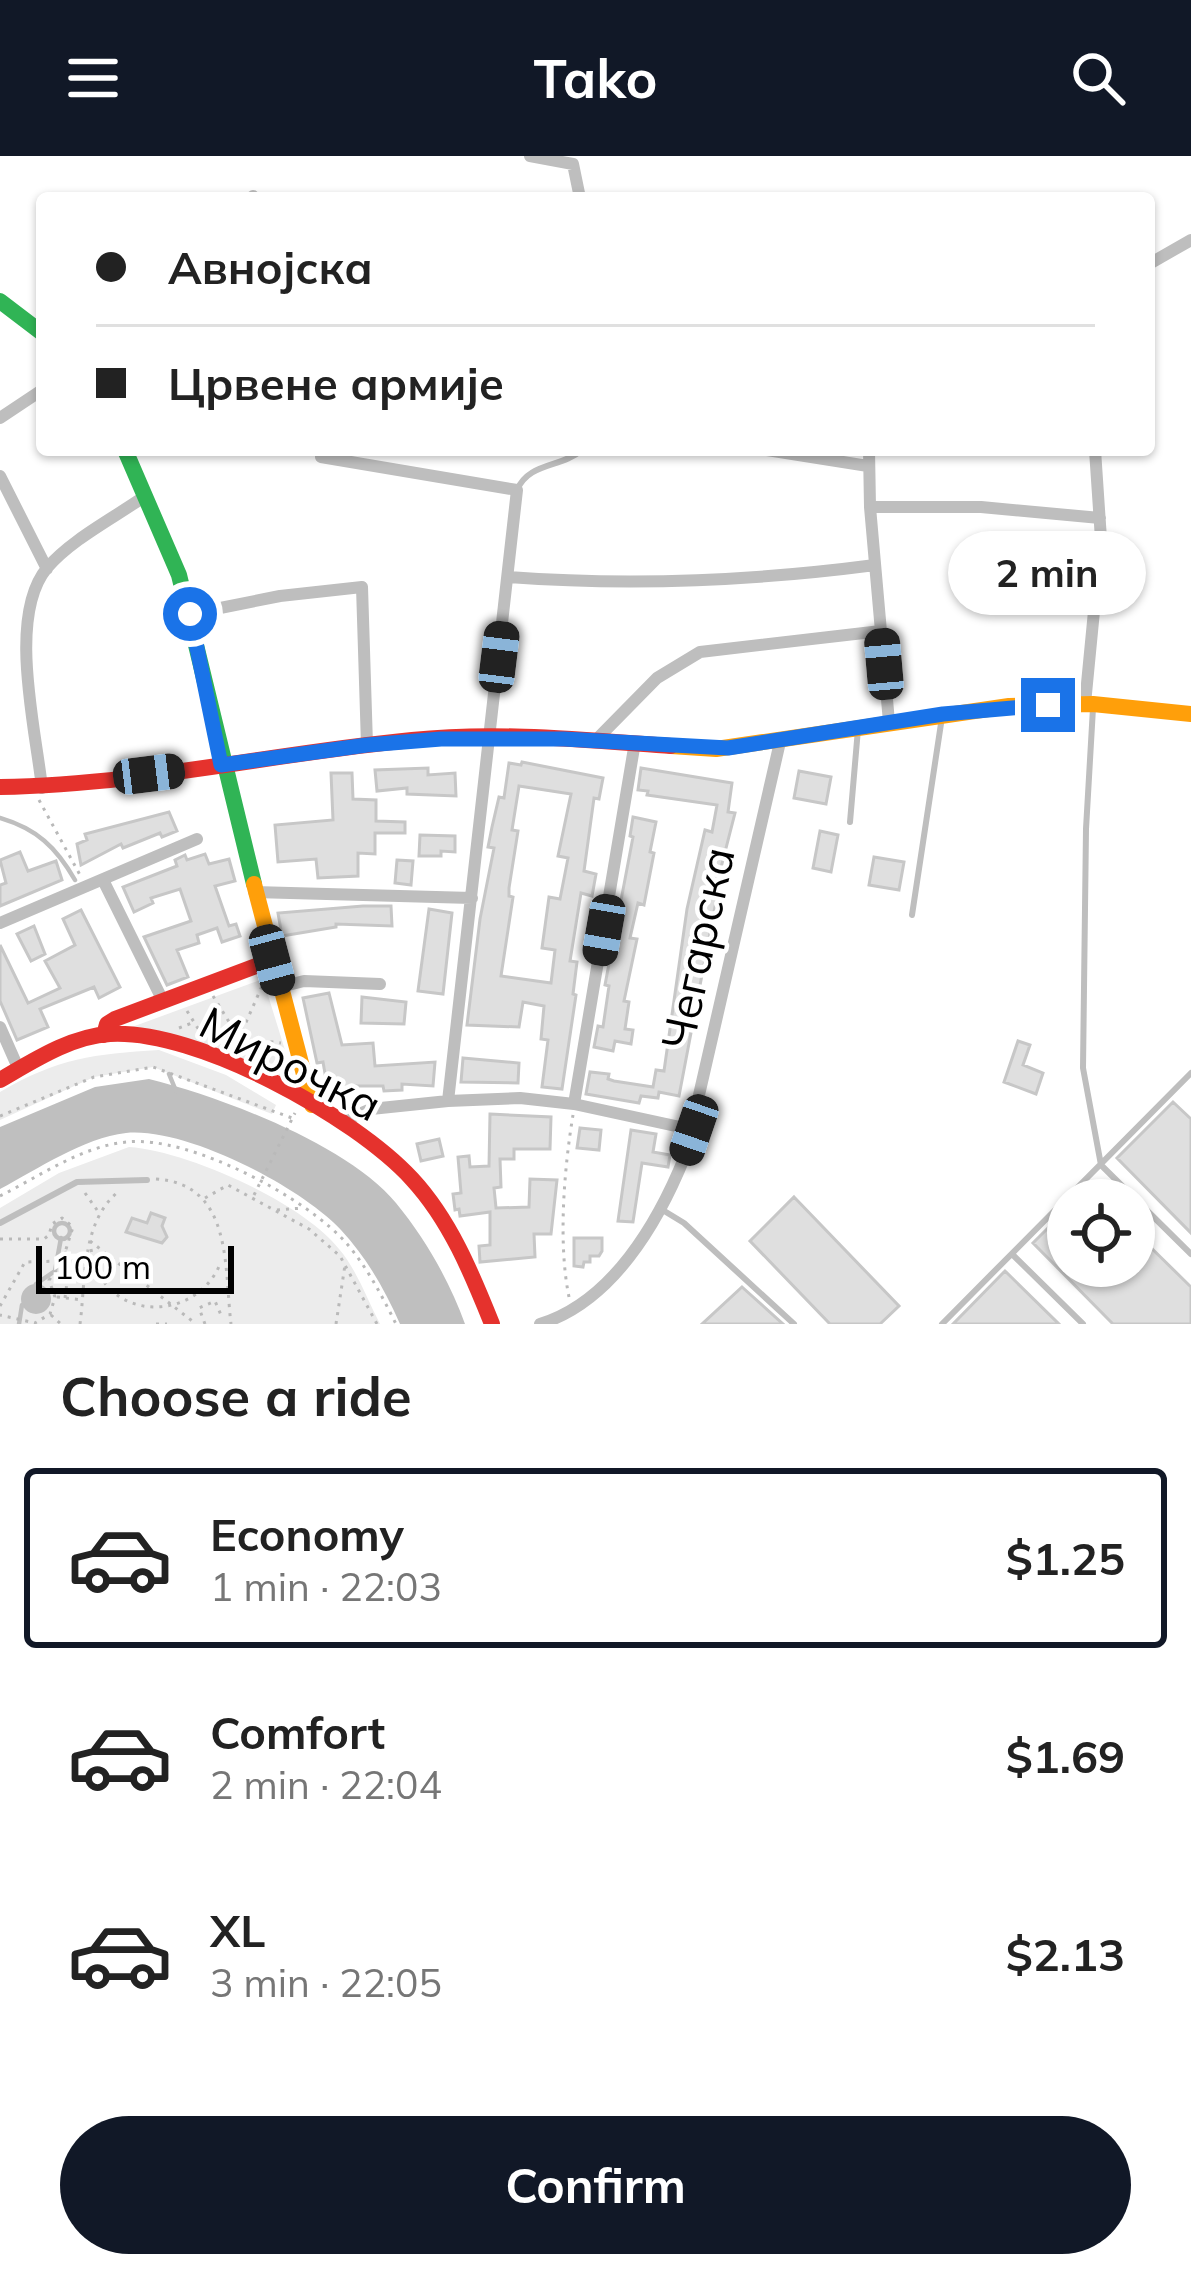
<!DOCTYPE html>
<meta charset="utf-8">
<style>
body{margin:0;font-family:Mulish,sans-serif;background:#f2f2f2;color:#222;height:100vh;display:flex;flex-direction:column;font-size:45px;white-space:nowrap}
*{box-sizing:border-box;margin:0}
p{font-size:39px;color:#767676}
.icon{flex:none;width:66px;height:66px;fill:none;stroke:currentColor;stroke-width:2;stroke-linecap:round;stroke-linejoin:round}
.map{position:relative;height:1168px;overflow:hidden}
.details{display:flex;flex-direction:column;background:#fff;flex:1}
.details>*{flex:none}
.top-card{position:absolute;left:36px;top:36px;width:1119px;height:264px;border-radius:12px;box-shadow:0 3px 9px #0004;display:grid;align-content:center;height:264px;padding:0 60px;background:#fff}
.tools{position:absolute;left:1047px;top:1023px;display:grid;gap:24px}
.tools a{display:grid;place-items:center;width:108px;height:108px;border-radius:50%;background:#fff;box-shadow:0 3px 9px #0004;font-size:60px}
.scale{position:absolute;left:36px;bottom:30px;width:198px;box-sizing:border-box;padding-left:12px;border:6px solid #000;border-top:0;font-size:33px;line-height:42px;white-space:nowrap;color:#000;-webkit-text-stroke:9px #fff;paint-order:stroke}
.end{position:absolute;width:54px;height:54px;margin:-27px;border:15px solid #1a73e8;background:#fff;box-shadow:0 0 0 6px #fff}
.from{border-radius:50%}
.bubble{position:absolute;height:84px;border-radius:42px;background:#fff;box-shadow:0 3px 9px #0004;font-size:39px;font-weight:700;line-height:84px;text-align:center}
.car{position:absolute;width:36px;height:72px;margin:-36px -18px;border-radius:15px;box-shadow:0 0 9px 3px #0007;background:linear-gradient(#222 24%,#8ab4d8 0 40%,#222 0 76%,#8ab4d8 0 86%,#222 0)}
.top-card b{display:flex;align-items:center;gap:42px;height:114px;font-size:45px}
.top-card b+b{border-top:3px solid #e0e0e0}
.top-card i{width:30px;height:30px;background:#222}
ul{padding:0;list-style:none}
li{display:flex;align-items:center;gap:36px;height:180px;margin:0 24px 18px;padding:0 36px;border:6px solid transparent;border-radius:12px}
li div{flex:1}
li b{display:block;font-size:45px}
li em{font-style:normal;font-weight:700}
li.current{border-color:#111827}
li>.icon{width:108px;height:108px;stroke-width:1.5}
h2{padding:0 60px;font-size:54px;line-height:144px}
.action{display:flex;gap:24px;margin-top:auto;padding:24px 60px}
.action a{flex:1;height:138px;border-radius:72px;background:#111827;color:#fff;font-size:48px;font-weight:700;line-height:138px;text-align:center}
header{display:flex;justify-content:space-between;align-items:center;height:156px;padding:0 60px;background:#111827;color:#fff;font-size:54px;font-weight:700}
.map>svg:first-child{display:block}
.green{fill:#ececec}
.water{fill:#bfbfbf}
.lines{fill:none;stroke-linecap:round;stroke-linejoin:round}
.stream{stroke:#bfbfbf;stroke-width:4.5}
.building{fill:#dfdfdf;stroke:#c7c7c7;stroke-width:3;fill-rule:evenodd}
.path{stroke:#b9b9b9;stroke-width:3;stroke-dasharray:3 6;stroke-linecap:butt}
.lane{stroke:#bebebe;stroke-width:6}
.street{stroke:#bebebe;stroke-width:12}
.fast{stroke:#30b455;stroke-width:16}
.slow{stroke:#ff9f0a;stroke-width:16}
.jam{stroke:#e5322d;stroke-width:16}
.route{stroke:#1a73e8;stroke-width:15}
.labels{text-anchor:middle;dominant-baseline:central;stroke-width:9;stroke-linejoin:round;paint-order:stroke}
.street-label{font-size:45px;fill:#000;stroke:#fff}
</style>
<header><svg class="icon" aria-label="menu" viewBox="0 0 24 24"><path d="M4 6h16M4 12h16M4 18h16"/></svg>Tako<svg class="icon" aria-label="search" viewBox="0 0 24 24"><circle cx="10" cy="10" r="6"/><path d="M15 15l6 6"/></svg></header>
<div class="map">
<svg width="1191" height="1168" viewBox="0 0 1191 1168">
<rect width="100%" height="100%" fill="#fff"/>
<!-- green -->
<path class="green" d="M263,823L297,933L132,871Z
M159,894L226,919L276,949L272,958L153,911L94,921L0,964V936C58,902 94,898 159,894Z
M129,991C187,995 302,1046 339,1093C357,1114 367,1143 380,1168H0V1052L59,1017Z"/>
<!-- water -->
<path class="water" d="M149,923C222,941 348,989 396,1047C425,1082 450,1126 465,1168H400C385,1134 367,1102 341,1074C301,1031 186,971 126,977C83,982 38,1013 0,1033V971L95,931Z
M21 1143a15 15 0 1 1 30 0a15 15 0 1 1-30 0Z"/>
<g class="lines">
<!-- stream -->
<path class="stream" d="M0,662C37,673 56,691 75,724
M169,918L176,935
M54 1075a8 8 0 1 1 16 0a8 8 0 1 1-16 0Z
M36,1128L55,1115L61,1082
M19,1168L22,1149"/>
</g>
<!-- building -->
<path class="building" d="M522,606L603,622L599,643L594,642L584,715L596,718L592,740L581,737L570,805L577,806L573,838L576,839L562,933L542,931L548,884L541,883L544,850L523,846L519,871L467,869L480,763L494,692L488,691L492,671L499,641L504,642L509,607L521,609ZM519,630L571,638L558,700L568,702L560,743L549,741L542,792L555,794L551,827L501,820L513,741L509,740V732L518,675L512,674Z
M428,612V619L455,617L456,640L407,638V632L377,635L375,614Z
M641,612L732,627L728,656L735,657L714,739L717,740L679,940L659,936L658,942L641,940L639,947L586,938L590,916L609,918L608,923L614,925L653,931L656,914L664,915L687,753L705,674L712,676L717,649L647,639L648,635L638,634Z
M799,615L831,621L826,648L794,642Z
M331,617H352L353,643L376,644V665L405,666V677H375V698L358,697V720L318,722L316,703L278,706L275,669L333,664Z
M169,656L177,675L162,681L160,677L123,692L121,688L81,709L77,688L87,684L85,678Z
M633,661L656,666L650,696L654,697L644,749L638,747L630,782L637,783L624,845L629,846L625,873L633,874L631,888L615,885L613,895L594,891L598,870L603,871L609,830L605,829L633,681L630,680Z
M820,675L838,679L831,716L813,712Z
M420,679L455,680V696L441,695V700H419Z
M20,696L28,715L56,705L62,724L0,750V729L6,727L0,704Z
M205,698L209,708L229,703L235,725L215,730L229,770L236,768L240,780L222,786L217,772L197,779L199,787L177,794L188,821L167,829L144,781L191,765L180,733L151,742L153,747L134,756L123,731L177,710L175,704L185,699L187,704Z
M874,701L904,706L899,734L869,729Z
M397,704L413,705L411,729L395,727Z
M363,750H391L392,770L336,768V771L282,780L278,757Z
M429,753L452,757L443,838L418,835Z
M81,754L120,831L99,842L94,831L40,853L48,871L17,884L0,845V789L28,847L60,832L45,805L75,789L63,763Z
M34,770L45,798L31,805L17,778Z
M329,837L342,889L373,887L375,910L435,906L433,930L402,928V934L384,935L383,930H353L328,935L323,906L317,907L303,842Z
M362,841L406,846L404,868L361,867Z
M1018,885L1030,889L1023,909L1043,917L1036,938L1004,926Z
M463,902L519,907L518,927L461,926Z
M1173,946L1191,963V1077L1117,1002Z
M490,958L551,961L550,993H514V1003H500L501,1031L494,1032L496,1052L529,1051L530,1023L557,1024L551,1078H534L535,1101L480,1106L479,1090L490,1089V1056L460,1060L459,1053L455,1054L453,1038L461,1037L458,1001L469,1000L470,1011L489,1010Z
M580,972L601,974L599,994L577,992Z
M631,974L656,978L653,996L670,999L668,1011L642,1007L633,1066L618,1065Z
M439,983L443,1000L421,1005L417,988Z
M794,1041L899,1150L880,1168H830L750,1085Z
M1068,1052V1110H1134V1075L1191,1131V1168H1113L1033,1087Z
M151,1057L165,1062L162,1070L167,1081L162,1087L126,1076L132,1062L147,1067Z
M574,1082H602V1095L599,1100H590V1106H584L583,1111L574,1110Z
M1005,1115L1059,1168H953Z
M742,1131L783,1168H702Z"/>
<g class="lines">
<!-- path -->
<path class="path" d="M39,644L80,719
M213,840L239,882L281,887
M187,855L204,882
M179,872L192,867
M235,891L263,828
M0,960L94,921L153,911L292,962
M156,1023C233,1028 224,1111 231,1168
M85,1037L97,1054
M254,1039L295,957
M0,1040C40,1020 82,990 127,986C189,979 308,1042 348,1089C368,1113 382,1140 396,1168
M205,1042L228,1029L309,1073L340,1100L377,1168
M277,1054L303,1052
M0,1083H44L49,1079L52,1068L62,1062L73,1071L61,1109L49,1124L55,1141L50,1158L35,1167L0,1159
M90,1085L196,1168
M91,1093C102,1168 197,1168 221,1106
M57,1141L83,1144
M569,1141C558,1088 564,1013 573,959
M65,1142L69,1110L65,1095
M0,1150L25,1106L60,1105
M51,1159L61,1168
M80,1168C86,1123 81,1066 119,1035
M156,1168H167
M205,1168L199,1152L215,1145L221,1159
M336,1168L345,1109"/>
<!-- lane -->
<path class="lane" d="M517,334C529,306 561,312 582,294
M1093,552L1086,673L1083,912L1101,1009L1191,1098
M850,666L858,573
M912,759L942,561
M661,1053L684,1067L794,1168
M0,1067L77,1026L147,1024
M1013,1099L1083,1168
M942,1168L1191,917"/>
<!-- street -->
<path class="street" d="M530,0L573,8L580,42
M253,40V42
M1149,108L1191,84
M0,262L42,234
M767,294L868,310
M869,294L870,351L889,566
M321,301L517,334L448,945
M0,320L47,413
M870,351H981L1100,362
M508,421C631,430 753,425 875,409
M190,458L280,440L362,431L367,589
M1085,548L1101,383L1095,294
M596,584L657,522L700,496L881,475
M42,632C36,574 7,460 47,412C72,383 114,362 145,340
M103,724L163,845
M254,736L472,742
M0,767L197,683
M280,831L304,825L380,828
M0,871L19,914
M574,948L635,586
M340,966L371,953L448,945L520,942L574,948L694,974
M540,1168C612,1146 658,1067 685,1000L780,586"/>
<!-- fast -->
<path class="fast" d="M0,145L42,177
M125,294L179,419L254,728"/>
<!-- slow -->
<path class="slow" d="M671,590L716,593L1009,550L1093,548L1191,558
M254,728L312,949"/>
<!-- jam -->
<path class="jam" d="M0,631C139,629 275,597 412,584C497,575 586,584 671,590
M104,879L107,868L115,863L272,804
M0,924C33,905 71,880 110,878C197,873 354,960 412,1023C450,1064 472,1118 492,1168"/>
</g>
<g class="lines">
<!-- route -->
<path class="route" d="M190,458L221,609L367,589L441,583H564L728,592L943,558L1048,549"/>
</g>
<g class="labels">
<!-- street labels -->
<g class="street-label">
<text transform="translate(697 792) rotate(-78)">Чегарска</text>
<text transform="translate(291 907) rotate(27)">Мирочка</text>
</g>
</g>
</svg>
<div class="tools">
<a><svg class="icon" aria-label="locate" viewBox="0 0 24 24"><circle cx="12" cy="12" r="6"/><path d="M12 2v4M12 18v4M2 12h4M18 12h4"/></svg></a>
</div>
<div class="scale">100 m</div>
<i class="end from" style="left:190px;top:458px"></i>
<i class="end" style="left:1048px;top:549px"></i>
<div class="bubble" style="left:948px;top:375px;width:198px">2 min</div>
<i class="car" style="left:499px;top:501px;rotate:7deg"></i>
<i class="car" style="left:884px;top:508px;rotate:355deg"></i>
<i class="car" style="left:149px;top:618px;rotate:83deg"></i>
<i class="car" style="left:604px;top:774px;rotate:190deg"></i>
<i class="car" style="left:272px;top:804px;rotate:165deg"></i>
<i class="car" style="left:694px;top:974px;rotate:199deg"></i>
<div class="top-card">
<b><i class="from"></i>Авнојска</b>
<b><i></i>Црвене армије</b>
</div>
</div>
<section class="details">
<h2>Choose a ride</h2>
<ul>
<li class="current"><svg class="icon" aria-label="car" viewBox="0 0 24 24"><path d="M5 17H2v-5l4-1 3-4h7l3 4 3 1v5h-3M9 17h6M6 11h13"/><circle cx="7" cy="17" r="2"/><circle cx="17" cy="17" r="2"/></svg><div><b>Economy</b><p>1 min · 22:03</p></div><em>$1.25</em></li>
<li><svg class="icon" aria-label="car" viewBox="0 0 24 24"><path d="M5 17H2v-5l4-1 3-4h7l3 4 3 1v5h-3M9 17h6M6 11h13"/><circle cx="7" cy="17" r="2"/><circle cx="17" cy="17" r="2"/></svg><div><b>Comfort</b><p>2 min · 22:04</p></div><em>$1.69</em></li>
<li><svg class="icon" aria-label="car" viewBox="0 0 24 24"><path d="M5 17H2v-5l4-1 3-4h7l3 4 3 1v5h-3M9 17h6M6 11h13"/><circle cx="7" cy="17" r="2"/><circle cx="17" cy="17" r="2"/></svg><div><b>XL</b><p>3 min · 22:05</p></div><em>$2.13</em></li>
</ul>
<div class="action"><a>Confirm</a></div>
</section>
